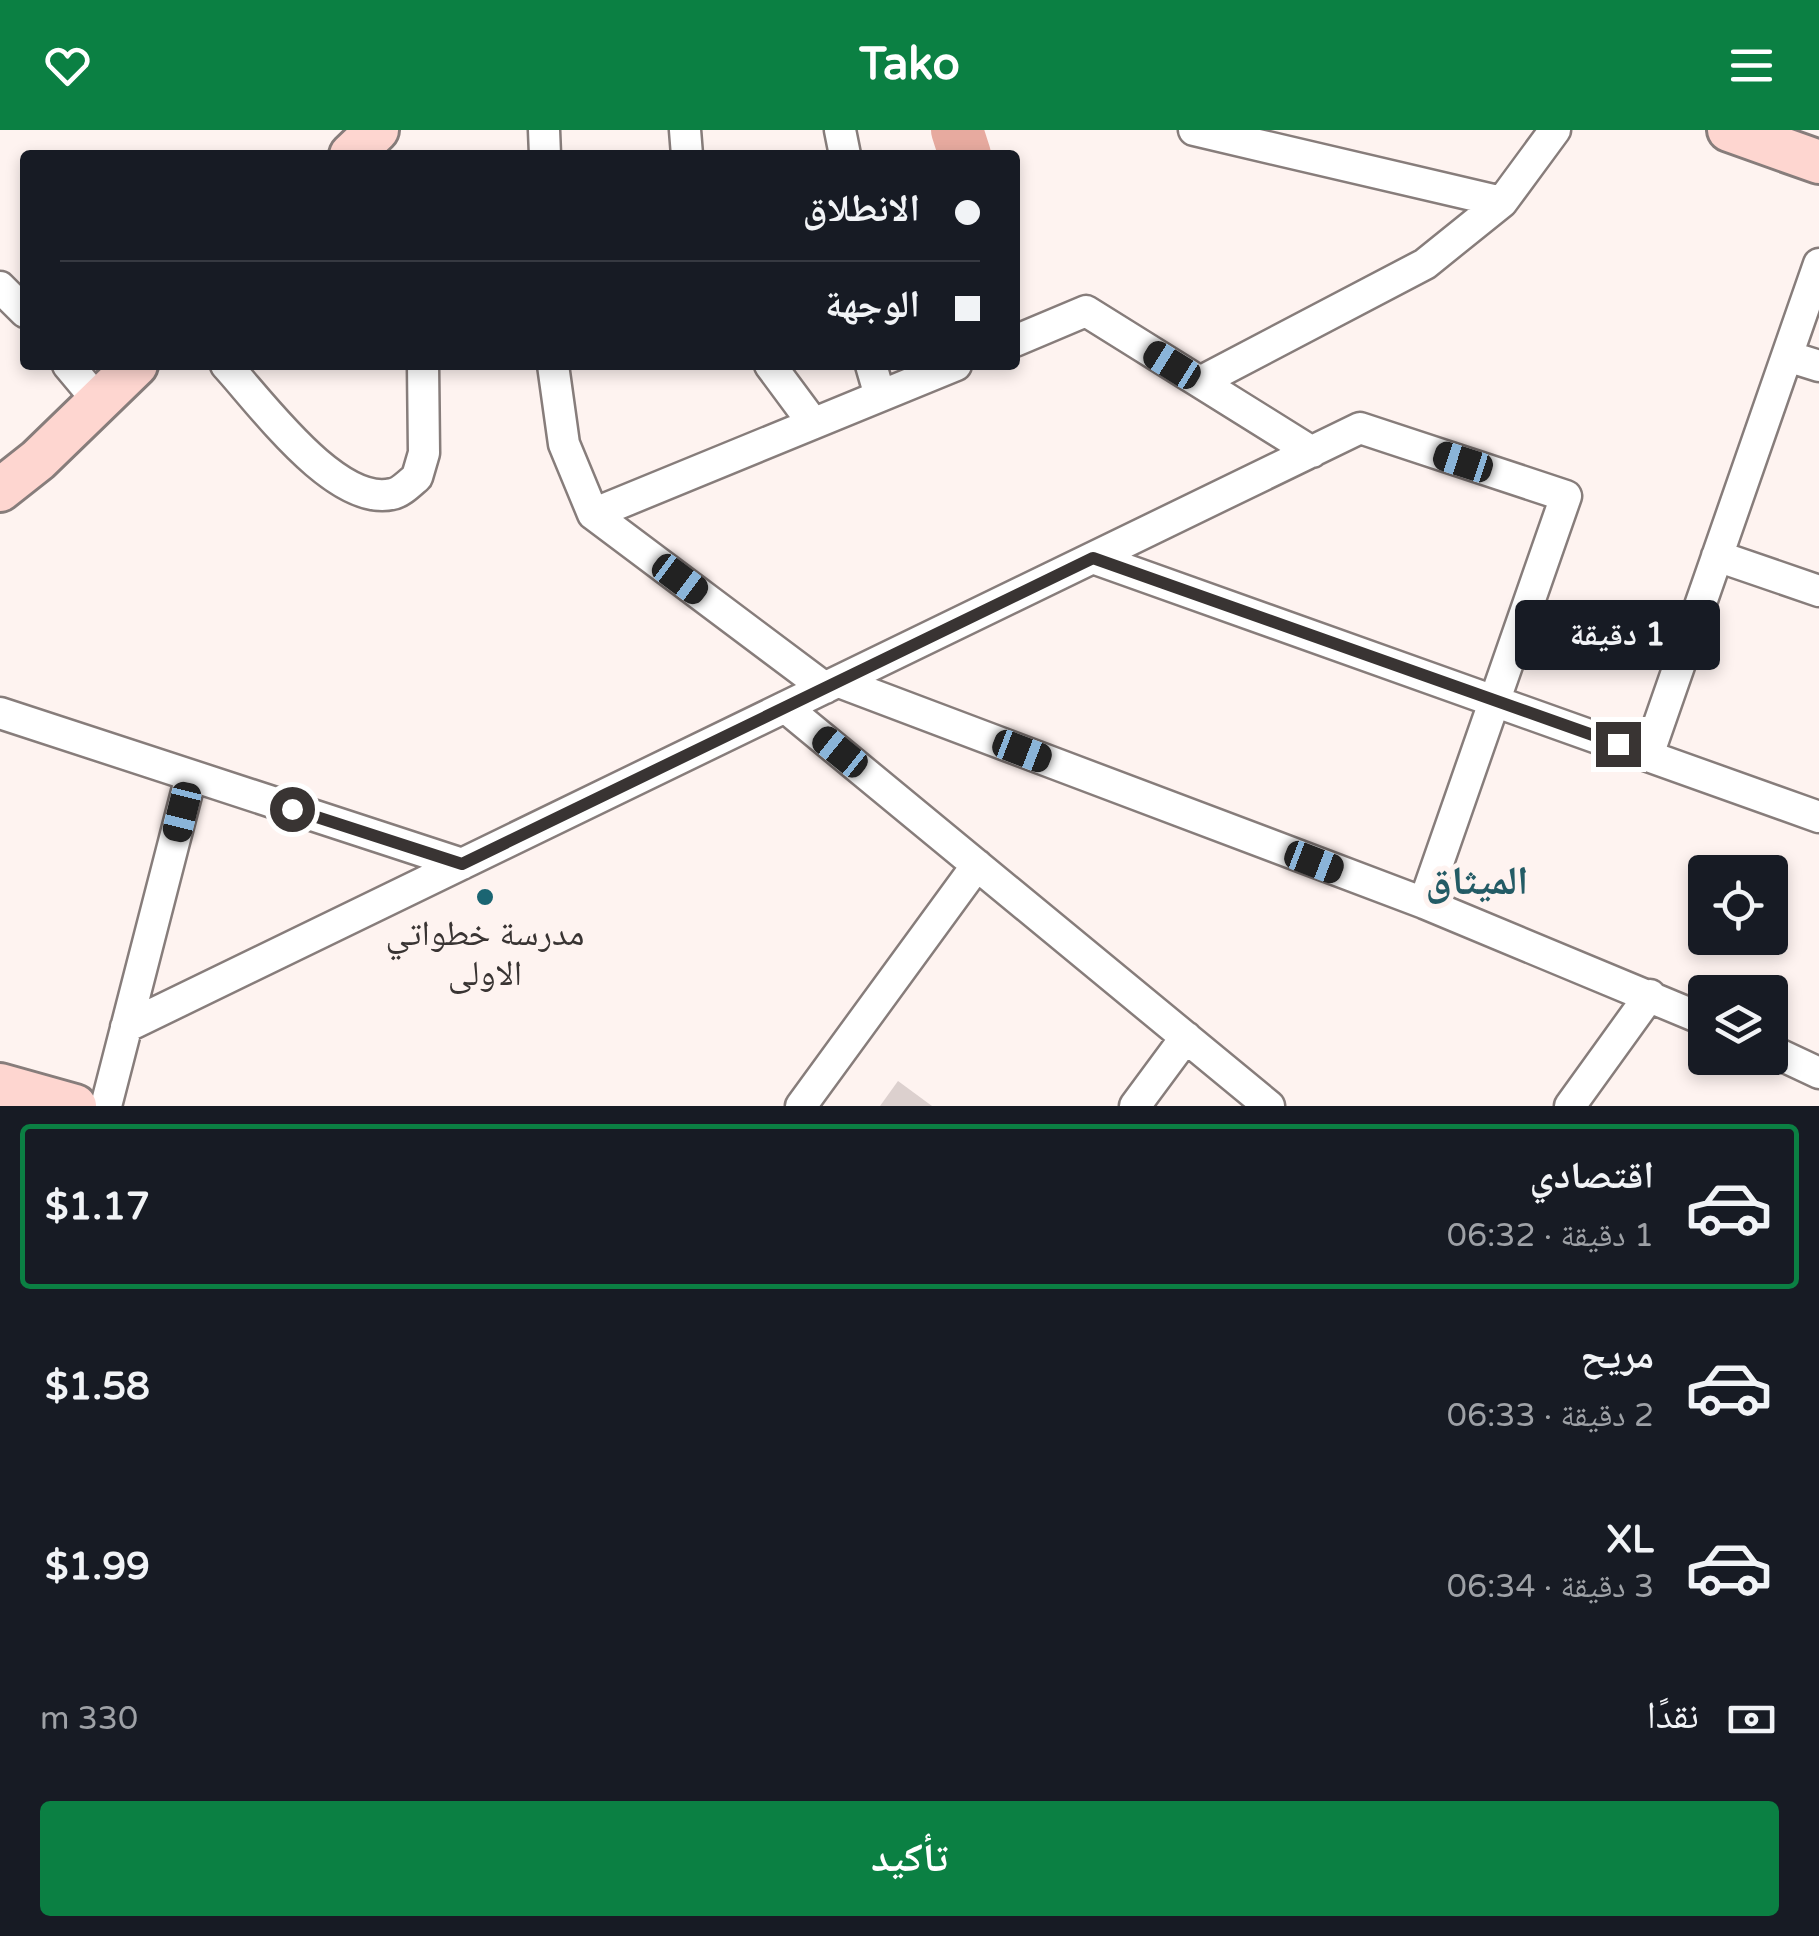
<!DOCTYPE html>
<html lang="ar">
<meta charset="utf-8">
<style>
body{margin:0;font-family:"Varela Round","Noto Naskh Arabic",sans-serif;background:#20242c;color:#f1f3f6;direction:rtl;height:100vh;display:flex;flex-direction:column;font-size:38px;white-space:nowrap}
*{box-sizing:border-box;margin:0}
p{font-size:32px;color:#9ea1a6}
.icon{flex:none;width:55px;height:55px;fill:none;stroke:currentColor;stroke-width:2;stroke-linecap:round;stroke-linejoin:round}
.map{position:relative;height:976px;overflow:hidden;direction:ltr}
.side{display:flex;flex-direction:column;background:#171b24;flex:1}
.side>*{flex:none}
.guide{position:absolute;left:20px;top:20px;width:1000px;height:220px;border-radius:10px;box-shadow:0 5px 15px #0003;direction:rtl;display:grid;align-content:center;height:220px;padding:0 40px;background:#171b24}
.controls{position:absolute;left:1688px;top:725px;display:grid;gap:20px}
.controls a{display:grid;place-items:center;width:100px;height:100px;border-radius:10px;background:#171b24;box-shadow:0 5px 15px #0003;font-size:50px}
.end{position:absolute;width:45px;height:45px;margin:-22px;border:12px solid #393433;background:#fff;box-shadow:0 0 0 5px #fff}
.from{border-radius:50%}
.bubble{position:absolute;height:70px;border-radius:10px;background:#171b24;box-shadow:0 5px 15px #0003;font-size:32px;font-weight:700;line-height:70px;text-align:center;direction:rtl}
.car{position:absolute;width:30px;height:60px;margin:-30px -15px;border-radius:12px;box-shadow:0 0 8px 2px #0007;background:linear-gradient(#222 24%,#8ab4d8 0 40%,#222 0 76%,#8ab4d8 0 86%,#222 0)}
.guide b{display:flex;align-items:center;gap:35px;height:95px;font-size:38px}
.guide b+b{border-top:2px solid #363941}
.guide i{width:25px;height:25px;background:#f1f3f6}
ul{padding:18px 0 0;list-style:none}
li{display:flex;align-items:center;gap:30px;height:165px;margin:0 20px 15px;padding:0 20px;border:5px solid transparent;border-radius:10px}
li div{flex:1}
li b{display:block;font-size:38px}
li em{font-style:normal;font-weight:700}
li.selected{border-color:#0b8043}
li>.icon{width:90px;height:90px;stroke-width:1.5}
.pay{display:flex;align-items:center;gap:25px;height:110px;padding:0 40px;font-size:38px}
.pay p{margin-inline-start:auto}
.primary-button{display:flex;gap:20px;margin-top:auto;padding:20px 40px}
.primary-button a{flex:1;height:115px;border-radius:10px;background:#0b8043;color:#fff;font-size:40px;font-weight:700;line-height:115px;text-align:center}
header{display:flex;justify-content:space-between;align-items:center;height:130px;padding:0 40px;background:#0b8043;color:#fff;font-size:45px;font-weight:700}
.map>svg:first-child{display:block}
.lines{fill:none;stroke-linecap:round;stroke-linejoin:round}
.river{stroke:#e7aa9f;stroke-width:52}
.building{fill:#dcd0ce}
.street-casing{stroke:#877d7b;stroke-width:35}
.secondary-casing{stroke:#877d7b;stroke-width:48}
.street{stroke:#fff;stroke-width:30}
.secondary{stroke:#fed6d0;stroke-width:42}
.route{stroke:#393433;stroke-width:12}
.poi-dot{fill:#1b6572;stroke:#fef3f0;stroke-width:4}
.labels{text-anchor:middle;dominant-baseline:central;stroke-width:10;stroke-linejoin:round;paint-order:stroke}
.poi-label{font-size:35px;fill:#393433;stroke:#fef3f0}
.quarter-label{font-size:40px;font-weight:bold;fill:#235b65;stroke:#fef3f0}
</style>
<header><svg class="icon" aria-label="menu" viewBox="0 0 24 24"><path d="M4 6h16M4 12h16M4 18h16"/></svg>Tako<svg class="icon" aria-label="heart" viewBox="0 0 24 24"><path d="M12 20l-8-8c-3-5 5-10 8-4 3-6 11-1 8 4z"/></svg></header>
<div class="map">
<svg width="1819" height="976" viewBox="0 0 1819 976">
<rect width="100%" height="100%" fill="#fef3f0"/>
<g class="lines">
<!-- river -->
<path class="river" d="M957,0L965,25"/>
</g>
<!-- building -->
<path class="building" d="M898,951L932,976H880Z"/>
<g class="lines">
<!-- street casing -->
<g class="street-casing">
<path id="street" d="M544,0L545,25
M685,0L687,25
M840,0L845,25
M1194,0L1502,72
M0,157L25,182
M1015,211L1086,181L1312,322
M1787,226L1819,236
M68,235L99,272
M226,235C261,273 336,377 392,364C400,363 410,353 417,347L424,323L423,235
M553,235L564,314L593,384
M770,235L813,293
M871,235L880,266
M1200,252L1425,134L1502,72L1555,0
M1717,426L1819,461
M1093,428L1819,687
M839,552L1424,773L1705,890
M825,558L593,384L956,235
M785,577L1269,976
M0,583L462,734
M1648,625L1819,134
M126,897L1360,298L1566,366L1424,773
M1770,920L1819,943
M106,976L191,646
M801,976L977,735
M1135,976L1186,907
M1570,976L1650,865"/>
</g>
<!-- secondary casing -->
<g class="secondary-casing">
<path id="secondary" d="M1729,0L1819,32
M351,25L377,0
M0,360L38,330L136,235
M0,955L75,976"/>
</g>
<!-- street -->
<use href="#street" class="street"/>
<!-- secondary -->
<use href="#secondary" class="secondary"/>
</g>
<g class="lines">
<!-- route -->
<path class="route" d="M292,679L462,734L1093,428L1618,614"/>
</g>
<!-- markers -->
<circle class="poi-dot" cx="485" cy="767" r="10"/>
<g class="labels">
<!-- poi labels -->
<g class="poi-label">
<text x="485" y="804">مدرسة خطواتي<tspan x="485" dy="40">الاولى</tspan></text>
</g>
<!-- quarter labels -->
<g class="quarter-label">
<text x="1477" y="751">الميثاق</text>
</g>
</g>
</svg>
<div class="controls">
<a><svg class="icon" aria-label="locate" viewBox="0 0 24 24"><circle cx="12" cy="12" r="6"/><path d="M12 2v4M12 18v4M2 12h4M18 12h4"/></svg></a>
<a><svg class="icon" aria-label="layers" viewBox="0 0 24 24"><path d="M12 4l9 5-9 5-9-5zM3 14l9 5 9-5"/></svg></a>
</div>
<i class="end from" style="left:292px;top:679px"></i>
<i class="end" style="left:1618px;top:614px"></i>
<div class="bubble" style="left:1515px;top:470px;width:205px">1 دقيقة</div>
<i class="car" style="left:1172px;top:235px;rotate:302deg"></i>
<i class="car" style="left:1463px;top:332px;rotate:288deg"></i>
<i class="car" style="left:680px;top:449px;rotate:127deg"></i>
<i class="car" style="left:1022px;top:621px;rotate:111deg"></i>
<i class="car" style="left:840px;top:622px;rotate:309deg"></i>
<i class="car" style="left:182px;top:682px;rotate:194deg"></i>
<i class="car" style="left:1314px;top:732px;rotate:111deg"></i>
<div class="guide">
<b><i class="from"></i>الانطلاق</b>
<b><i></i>الوجهة</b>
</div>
</div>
<section class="side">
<ul>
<li class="selected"><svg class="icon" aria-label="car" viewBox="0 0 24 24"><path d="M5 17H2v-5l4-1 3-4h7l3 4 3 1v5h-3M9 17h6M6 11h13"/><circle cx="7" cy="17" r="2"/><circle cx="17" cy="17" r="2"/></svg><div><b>اقتصادي</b><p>1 دقيقة · 06:32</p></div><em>$1.17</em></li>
<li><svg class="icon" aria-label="car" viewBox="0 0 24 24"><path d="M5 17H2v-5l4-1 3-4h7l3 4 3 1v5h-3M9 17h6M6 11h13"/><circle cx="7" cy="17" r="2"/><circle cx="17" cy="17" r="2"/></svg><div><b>مريح</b><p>2 دقيقة · 06:33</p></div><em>$1.58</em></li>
<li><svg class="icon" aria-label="car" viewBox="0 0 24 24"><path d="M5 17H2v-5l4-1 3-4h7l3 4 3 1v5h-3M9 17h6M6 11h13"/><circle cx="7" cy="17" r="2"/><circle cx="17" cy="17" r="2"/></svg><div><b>XL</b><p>3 دقيقة · 06:34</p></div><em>$1.99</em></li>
</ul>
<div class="pay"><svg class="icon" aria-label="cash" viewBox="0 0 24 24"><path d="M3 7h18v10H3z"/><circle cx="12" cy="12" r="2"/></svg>نقدًا<p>330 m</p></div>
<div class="primary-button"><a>تأكيد</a></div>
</section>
